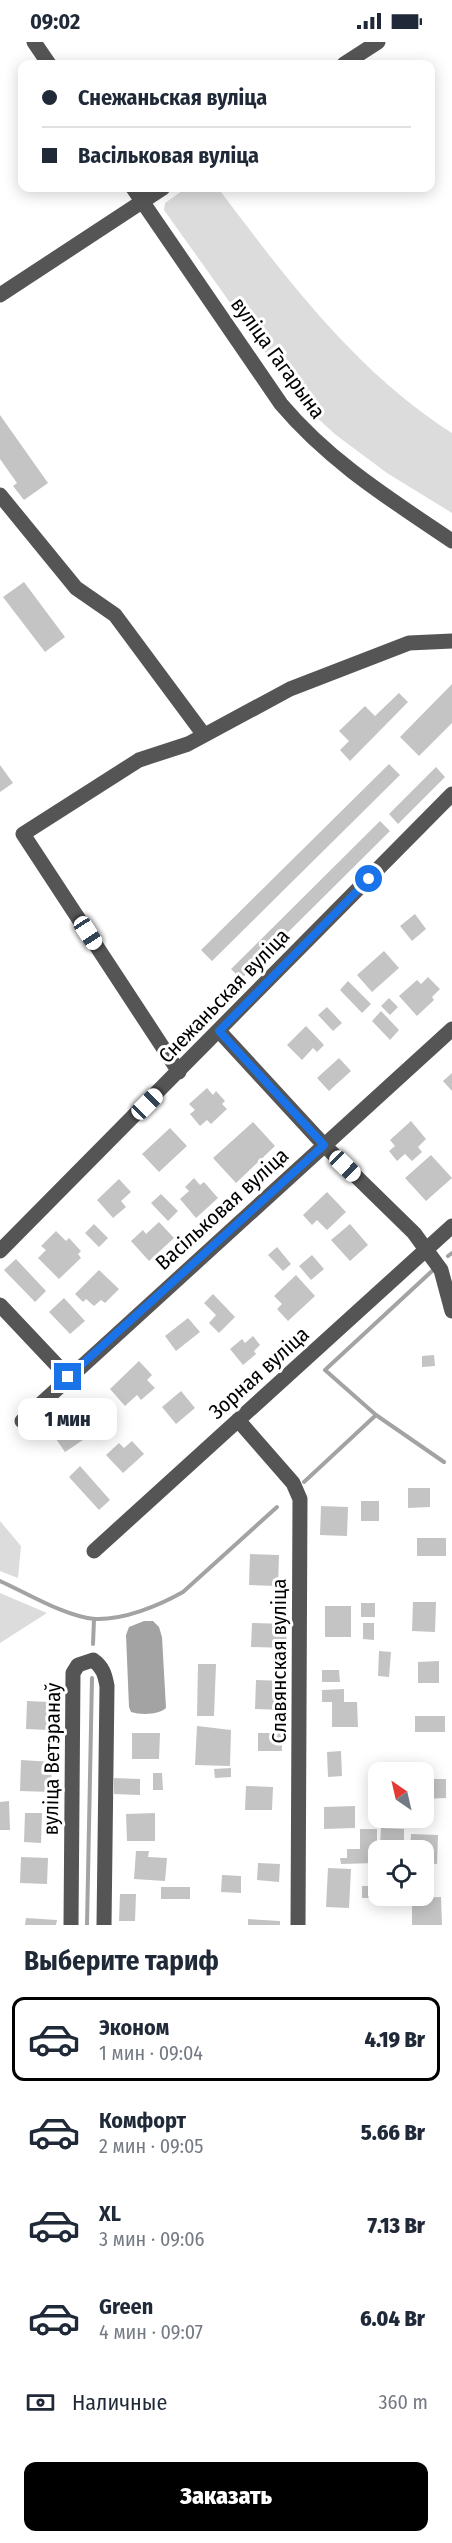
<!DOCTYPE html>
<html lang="ru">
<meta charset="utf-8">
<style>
body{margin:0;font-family:"Fira Sans Condensed",sans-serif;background:#f6f6f7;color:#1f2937;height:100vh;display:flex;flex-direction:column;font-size:22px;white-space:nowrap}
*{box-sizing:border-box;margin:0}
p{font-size:20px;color:#747a83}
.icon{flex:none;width:33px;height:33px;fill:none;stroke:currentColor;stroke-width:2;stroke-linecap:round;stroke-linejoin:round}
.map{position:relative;height:1883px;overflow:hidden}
.drawer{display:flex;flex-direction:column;background:#fff;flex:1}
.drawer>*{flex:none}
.banner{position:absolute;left:18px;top:18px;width:417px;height:132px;border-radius:12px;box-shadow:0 3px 15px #0003;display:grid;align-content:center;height:132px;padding:0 24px;background:#fff}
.needle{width:39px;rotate:326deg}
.tools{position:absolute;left:368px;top:1720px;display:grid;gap:12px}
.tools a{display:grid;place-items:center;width:66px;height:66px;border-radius:12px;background:#fff;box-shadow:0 3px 15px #0003;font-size:30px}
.end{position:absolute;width:27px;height:27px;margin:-14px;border:8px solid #1a73e8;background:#fff;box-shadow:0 0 0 3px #fff}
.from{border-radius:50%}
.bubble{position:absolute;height:42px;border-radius:12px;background:#fff;box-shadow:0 3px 15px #0003;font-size:20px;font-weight:800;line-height:42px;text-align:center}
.car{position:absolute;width:18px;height:36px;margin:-18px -9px;border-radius:8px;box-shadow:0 0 4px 2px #0007;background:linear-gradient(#fff 24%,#345 0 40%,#fff 0 76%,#345 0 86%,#fff 0)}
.banner b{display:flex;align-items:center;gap:21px;height:57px;font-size:22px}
.banner b+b{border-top:2px solid #e0e1e3}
.banner i{width:15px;height:15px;background:#1f2937}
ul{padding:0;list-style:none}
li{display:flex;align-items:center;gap:18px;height:84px;margin:0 12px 9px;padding:0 12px;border:3px solid transparent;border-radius:12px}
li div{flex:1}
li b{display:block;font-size:22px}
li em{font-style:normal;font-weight:800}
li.selected{border-color:#000}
li>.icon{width:54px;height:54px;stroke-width:1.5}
h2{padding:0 24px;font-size:27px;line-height:72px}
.pay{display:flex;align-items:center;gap:15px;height:66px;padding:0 24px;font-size:22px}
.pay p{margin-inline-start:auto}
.primary-button{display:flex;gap:12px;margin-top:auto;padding:12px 24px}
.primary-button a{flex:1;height:69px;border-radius:12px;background:#000;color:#fff;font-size:24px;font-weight:800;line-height:69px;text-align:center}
.status{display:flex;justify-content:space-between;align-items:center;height:42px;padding:0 30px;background:#fff;direction:ltr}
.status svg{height:16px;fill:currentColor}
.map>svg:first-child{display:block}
.green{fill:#dcdcdc}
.water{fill:#a3a3a3}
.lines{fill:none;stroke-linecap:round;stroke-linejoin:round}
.stream{stroke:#a3a3a3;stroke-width:4}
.building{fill:#c4c4c4}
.minor{stroke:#555;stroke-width:15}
.route{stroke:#1a73e8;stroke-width:8}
.labels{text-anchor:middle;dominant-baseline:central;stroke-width:6;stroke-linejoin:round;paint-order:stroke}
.street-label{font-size:21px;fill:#000;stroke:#fff}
</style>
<div class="status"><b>09:02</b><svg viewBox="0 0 49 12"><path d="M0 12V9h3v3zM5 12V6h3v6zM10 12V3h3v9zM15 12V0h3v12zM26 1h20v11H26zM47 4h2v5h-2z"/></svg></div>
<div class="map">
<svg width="452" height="1883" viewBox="0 0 452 1883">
<rect width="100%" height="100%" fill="#fff"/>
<!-- green -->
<path class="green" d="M186,146H218C285,235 356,330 452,391V471L387,431L336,393L303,363L164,168L165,161Z
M0,1479L21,1504L18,1536L0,1529Z
M0,1551L47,1571L0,1601Z"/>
<!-- water -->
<path class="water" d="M144,1579H153L159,1585L162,1595L166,1666C158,1673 141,1673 131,1670L129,1665L126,1593L129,1585Z"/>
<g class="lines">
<!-- stream -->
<path class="stream" d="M448,1214L452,1211
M432,1229L325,1328L376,1373L444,1420
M304,1440L376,1373
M0,1539C27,1551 66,1575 95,1577C124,1578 158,1564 183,1550L277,1465
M93,1602L94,1577
M87,1883L92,1636"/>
</g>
<!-- building -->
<path class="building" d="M0,373L48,441L24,458L13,444L17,441L0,417Z
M24,540L65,595L45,610L3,555Z
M452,642V681L419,714L400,695Z
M399,651L408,660L350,719L340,708L349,699L339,689L365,664L375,674Z
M389,722L400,733L212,919L201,908Z
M0,723L13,741L0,750Z
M436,725L445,735L398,782L389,772Z
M380,779L390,789L241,937L231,927Z
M415,872L426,887L412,899L400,884Z
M384,909L399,926L372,950L357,933Z
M428,935L440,947L432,955L434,958L417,974L399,954L417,938L421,942Z
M348,939L371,962L362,971L340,948Z
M389,956L398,965L390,973L381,964Z
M327,965L342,981L333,989L318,973Z
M381,969L399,988L390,998L372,979Z
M306,984L324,1003L317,1010L313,1006L302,1018L287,1003Z
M339,1016L351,1029L329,1049L317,1036Z
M452,1031V1049L443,1039Z
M207,1046L213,1053L216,1049L225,1059L222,1062L227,1067L211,1082L207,1078L200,1084L190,1072L195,1068L189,1062Z
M411,1079L426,1097L418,1105L422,1110L412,1119L405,1112L397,1119L389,1109L395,1104L390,1098Z
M253,1080L275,1104L236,1141L213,1116Z
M170,1086L187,1104L159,1130L142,1112Z
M431,1113L452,1136L426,1159L405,1136Z
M194,1136L200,1143L204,1140L218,1156L196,1176L180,1157L189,1149L185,1145Z
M119,1137L131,1150L121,1159L126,1165L113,1176L97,1158Z
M327,1150L346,1170L327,1188L317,1178L312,1183L303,1173Z
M161,1152L178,1169L168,1179L151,1161Z
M159,1180L174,1196L149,1219L131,1199L143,1188L146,1192Z
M94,1182L108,1196L99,1205L85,1191Z
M350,1182L368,1203L350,1219L331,1198Z
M56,1189L66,1199L69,1196L81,1209L78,1212L81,1216L59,1237L38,1216L46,1208L41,1204Z
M277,1205L291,1222L283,1229L268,1213Z
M312,1213L324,1227L311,1238L299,1224Z
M16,1217L46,1249L35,1260L4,1228Z
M99,1228L119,1247L105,1261L101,1258L94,1264L86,1257L83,1260L75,1252Z
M296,1233L315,1254L288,1279L277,1267L282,1262L274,1254Z
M213,1252L235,1275L219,1291L209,1281L216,1273L204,1261Z
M64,1256L85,1279L70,1292L49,1270Z
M188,1276L200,1290L176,1309L165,1294Z
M253,1294L260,1303L254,1309L256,1312L243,1323L230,1307L242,1297L245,1301Z
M434,1313L435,1324L422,1325V1314Z
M139,1319L152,1333L147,1338L155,1346L141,1358L137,1353L125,1364L110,1347Z
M181,1349L195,1366L176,1382L162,1365Z
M83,1378L92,1392L65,1410L56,1397Z
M132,1399L144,1412L123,1431L106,1413L119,1401L124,1406Z
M80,1424L110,1458L99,1468L69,1435Z
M408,1446H430V1465L408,1466Z
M361,1459H379V1479H361Z
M321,1464L348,1465L347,1494L320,1493Z
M417,1496H446V1514H417Z
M250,1512L279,1513L278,1544L249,1543Z
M413,1560H436L435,1590L412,1589Z
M361,1561H375V1575H361Z
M325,1564H351V1595H325Z
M252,1581L287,1582L286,1606L251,1605Z
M363,1581H374V1598L363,1597Z
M379,1609L391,1610L389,1635L378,1634Z
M439,1619V1641H418V1620Z
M198,1622H216L214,1674H197Z
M322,1628H339L340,1640H322Z
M256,1638L285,1639L284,1668L255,1667Z
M344,1647V1660H357L358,1685H332V1660H322V1648Z
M27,1659L49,1660L48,1688L26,1687Z
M415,1674H445V1690H415Z
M197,1684L231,1688L230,1724L195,1723Z
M132,1691H160L159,1717H132Z
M258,1691H282V1709H258Z
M341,1709L342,1734L328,1735L327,1710Z
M21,1718L52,1720L51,1750L20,1749Z
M231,1726V1735L215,1736L214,1727Z
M153,1731H162L163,1748H153Z
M114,1736L140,1737V1753L114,1752Z
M423,1737H446V1756L423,1757Z
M246,1744L273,1745L272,1768H245Z
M9,1759L10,1788H0V1760Z
M355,1764V1786L324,1787V1765Z
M25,1771H42L41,1801L24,1800Z
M155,1771V1799H127L126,1772Z
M381,1786L404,1787V1803L380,1802Z
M360,1787H377V1821L341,1822L340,1816H347V1807H360Z
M411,1792L438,1793L437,1822L423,1821V1809H410Z
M136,1809H149L148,1815L167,1816L165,1839L134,1837Z
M21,1815L48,1816L47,1842L20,1841Z
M258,1821L280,1822L279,1840L257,1838Z
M328,1826L351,1827L349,1866L326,1865Z
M222,1833L241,1834V1851L221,1850Z
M362,1844H376V1856H362Z
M161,1845H190V1857H161Z
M120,1852H136L135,1879H119Z
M441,1855L442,1883H412V1856Z
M26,1876L57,1878L56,1883H25Z
M248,1877L280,1879V1883H248Z"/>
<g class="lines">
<!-- minor -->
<path class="minor" d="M34,0L49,22
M344,22L378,0
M133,146L281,362C330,420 390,457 452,499
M0,253L163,146
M0,453L76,546L115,573L204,693
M219,989L324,1103L414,1191L441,1228L452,1269
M179,1030L23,792L139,718L188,702L290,647L409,601L452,599
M0,1209L452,752
M0,1263L68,1335
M238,1378L293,1441L300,1457L298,1883
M22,1379L452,987
M94,1509L452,1184
M71,1883L73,1631L78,1623L93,1618C103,1625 105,1633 107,1644L104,1883"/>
</g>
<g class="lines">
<!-- route -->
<path class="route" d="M68,1335L324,1103L219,989L369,837"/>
</g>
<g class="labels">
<!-- street labels -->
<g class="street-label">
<text transform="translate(278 316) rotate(54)">вуліца Гагарына</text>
<text transform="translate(224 954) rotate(-46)">Снежаньская вуліца</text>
<text transform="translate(222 1167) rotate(-42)">Васільковая вуліца</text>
<text transform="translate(259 1331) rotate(-42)">Зорная вуліца</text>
<text transform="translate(279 1619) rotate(-90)">Славянская вуліца</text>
<text transform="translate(52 1717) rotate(-89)">вуліца Ветэранаў</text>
</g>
</g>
</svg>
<div class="tools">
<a><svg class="needle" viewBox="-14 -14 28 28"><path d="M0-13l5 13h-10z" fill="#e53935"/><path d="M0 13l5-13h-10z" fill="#747a83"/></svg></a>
<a><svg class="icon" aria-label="locate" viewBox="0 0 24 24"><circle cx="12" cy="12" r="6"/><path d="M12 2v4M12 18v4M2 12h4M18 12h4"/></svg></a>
</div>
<i class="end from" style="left:369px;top:837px"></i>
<i class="end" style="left:68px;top:1335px"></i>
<div class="bubble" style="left:18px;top:1356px;width:99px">1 мин</div>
<i class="car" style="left:88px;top:891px;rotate:147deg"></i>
<i class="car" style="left:147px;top:1062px;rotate:45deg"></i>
<i class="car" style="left:345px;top:1124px;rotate:134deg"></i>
<div class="banner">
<b><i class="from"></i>Снежаньская вуліца</b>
<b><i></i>Васільковая вуліца</b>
</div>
</div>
<section class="drawer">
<h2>Выберите тариф</h2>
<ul>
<li class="selected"><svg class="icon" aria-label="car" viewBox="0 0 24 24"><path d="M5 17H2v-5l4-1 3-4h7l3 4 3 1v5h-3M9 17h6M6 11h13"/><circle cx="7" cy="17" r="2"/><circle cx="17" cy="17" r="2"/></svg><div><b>Эконом</b><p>1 мин · 09:04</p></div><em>4.19 Br</em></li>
<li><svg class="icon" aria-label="car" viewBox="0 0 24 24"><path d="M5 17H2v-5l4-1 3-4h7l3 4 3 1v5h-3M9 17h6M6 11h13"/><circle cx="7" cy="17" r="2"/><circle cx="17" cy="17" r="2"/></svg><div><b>Комфорт</b><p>2 мин · 09:05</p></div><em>5.66 Br</em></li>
<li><svg class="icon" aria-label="car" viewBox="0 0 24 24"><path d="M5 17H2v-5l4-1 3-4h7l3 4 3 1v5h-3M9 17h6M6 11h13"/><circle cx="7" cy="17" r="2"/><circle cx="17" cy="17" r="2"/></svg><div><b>XL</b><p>3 мин · 09:06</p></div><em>7.13 Br</em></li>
<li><svg class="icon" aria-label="car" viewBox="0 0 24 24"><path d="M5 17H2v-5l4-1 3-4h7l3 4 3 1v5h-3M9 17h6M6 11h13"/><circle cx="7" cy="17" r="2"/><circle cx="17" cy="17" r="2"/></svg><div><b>Green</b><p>4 мин · 09:07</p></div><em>6.04 Br</em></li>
</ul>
<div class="pay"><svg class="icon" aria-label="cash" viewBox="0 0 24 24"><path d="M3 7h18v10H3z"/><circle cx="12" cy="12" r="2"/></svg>Наличные<p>360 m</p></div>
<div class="primary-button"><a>Заказать</a></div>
</section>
